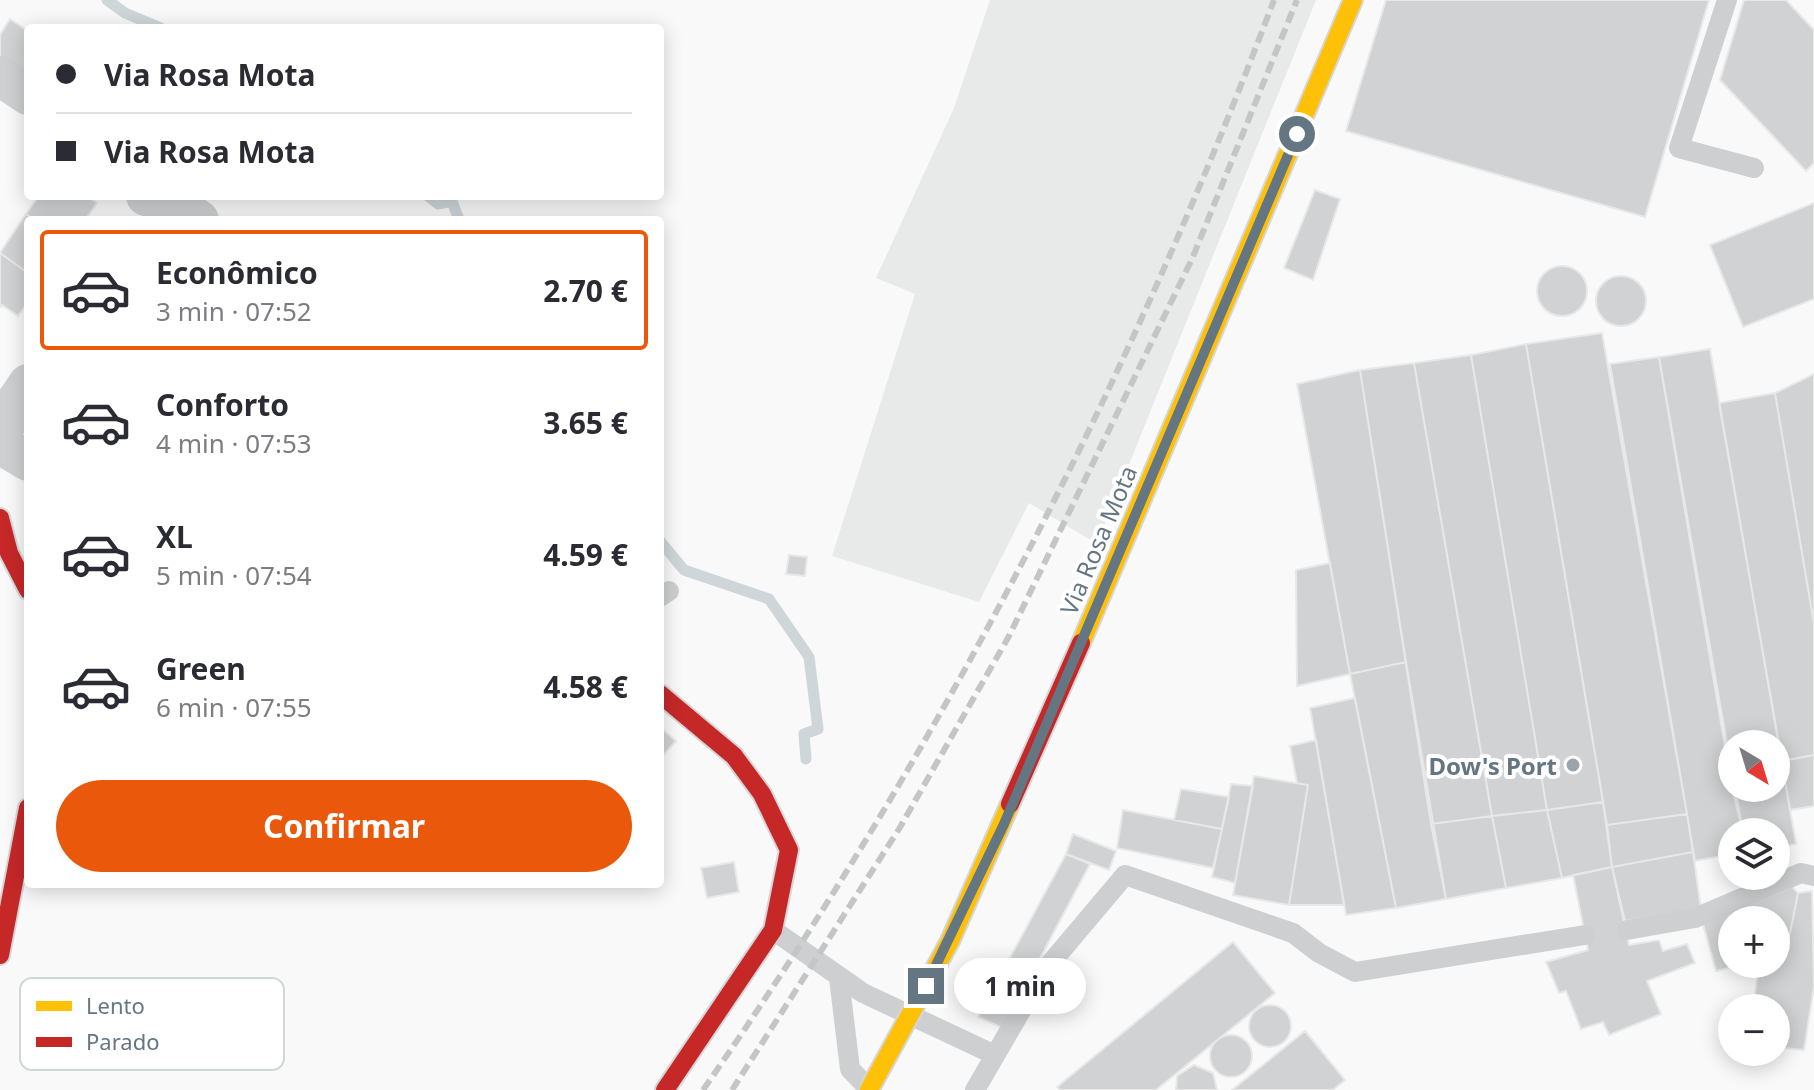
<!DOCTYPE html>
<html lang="pt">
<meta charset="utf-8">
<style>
body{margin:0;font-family:"Noto Sans",sans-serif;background:#f2f2f3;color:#2b2b33;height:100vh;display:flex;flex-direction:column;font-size:30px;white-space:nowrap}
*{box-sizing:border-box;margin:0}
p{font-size:26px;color:#7c7c81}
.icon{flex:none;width:44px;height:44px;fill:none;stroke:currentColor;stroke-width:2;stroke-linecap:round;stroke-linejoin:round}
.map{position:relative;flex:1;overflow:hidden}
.panel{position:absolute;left:24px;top:216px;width:640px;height:672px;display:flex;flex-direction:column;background:#fff;border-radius:8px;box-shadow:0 4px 20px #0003}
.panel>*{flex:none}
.guide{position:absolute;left:24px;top:24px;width:640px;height:176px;border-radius:8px;box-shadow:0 4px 20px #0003;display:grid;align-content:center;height:176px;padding:0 32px;background:#fff}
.needle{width:52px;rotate:142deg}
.buttons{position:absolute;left:1718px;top:730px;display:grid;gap:16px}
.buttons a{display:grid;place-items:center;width:72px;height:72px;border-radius:50%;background:#fff;box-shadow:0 4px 20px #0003;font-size:40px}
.end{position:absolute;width:36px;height:36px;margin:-18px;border:10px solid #657683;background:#fff;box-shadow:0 0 0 4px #fff}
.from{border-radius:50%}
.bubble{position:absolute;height:56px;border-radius:28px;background:#fff;box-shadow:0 4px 20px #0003;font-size:26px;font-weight:700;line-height:56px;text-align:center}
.guide b{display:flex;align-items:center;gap:28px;height:76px;font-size:30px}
.guide b+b{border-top:2px solid #e1e1e2}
.guide i{width:20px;height:20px;background:#2b2b33}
ul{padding:14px 0 0;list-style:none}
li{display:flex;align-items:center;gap:24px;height:120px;margin:0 16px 12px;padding:0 16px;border:4px solid transparent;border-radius:8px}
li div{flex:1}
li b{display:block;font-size:30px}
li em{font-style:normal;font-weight:700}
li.on{border-color:#ea580c}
li>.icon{width:72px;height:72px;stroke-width:1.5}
.cta{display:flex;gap:16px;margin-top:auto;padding:16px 32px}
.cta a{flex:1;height:92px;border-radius:48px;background:#ea580c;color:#fff;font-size:32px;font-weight:700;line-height:92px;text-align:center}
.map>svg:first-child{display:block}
.built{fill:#e8e9e9}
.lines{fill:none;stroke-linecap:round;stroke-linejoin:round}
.stream{stroke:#ced6d9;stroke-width:11}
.building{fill:#d0d2d3;stroke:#e8e8e8;stroke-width:2}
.slow-casing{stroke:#d5d6d7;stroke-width:22}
.jam-casing{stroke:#d5d6d7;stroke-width:22}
.lane{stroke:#cecfd0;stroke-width:20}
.street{stroke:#cecfd0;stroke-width:40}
.slow{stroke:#ffc107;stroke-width:18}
.jam{stroke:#c62828;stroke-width:18}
.rail{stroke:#c3c5c6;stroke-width:6;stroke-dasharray:12 6;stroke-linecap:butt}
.slow-bridge-casing{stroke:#d5d6d7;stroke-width:22;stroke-linecap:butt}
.jam-bridge-casing{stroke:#d5d6d7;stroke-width:22;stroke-linecap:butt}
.slow-bridge{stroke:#ffc107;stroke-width:18}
.jam-bridge{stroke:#c62828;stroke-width:18}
.route{stroke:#657683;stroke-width:10}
.poi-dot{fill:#99a4ac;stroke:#fff;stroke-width:3}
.labels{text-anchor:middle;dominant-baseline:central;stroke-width:8;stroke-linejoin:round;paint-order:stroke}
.street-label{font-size:24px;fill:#657683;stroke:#fff}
.poi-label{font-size:24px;font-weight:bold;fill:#657683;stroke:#fff;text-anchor:end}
.key{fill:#fff;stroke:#d1d6da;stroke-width:2}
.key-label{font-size:22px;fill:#657683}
</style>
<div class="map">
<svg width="1814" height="1090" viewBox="0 0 1814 1090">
<rect width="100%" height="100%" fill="#f9f9f9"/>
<!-- built -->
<path class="built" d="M990,0H1316L1097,544L1029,503L979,602L832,556L915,294L876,278L954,108Z"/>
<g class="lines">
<!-- stream -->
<path class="stream" d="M107,0L125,13L161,28
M428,196L438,204L452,201L459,220
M660,541L684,570L769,599L809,657L818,729L804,734L806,759"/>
</g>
<!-- building -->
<path class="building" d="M1386,0H1709L1645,217L1346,131Z
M1744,0H1786L1814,30V163L1806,171L1720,80Z
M10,19L28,31V77L0,58V35Z
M1315,190L1340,199L1313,280L1284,268Z
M39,196H87L97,203L85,220H35L26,214Z
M1814,203V299L1743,327L1710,245Z
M26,214L35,220H28V273L0,253Z
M0,253L28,273V302L18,316L2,305L0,307Z
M1537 291a25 25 0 1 1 50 0a25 25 0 1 1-50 0Z
M1596 301a25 25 0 1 1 50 0a25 25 0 1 1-50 0Z
M1602,333L1687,814L1607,825L1526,344Z
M1526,344L1603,802L1547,810L1471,355Z
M1710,349L1796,844L1776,847V832H1743L1735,788H1776V744H1732V772L1659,357Z
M1471,355L1547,810L1492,816L1414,363Z
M1659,357L1732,788L1743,832H1732V854L1695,861L1610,364Z
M1414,363L1492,816L1431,824L1360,370Z
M1360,370L1406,662L1350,674L1297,384Z
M1814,374V624L1775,393Z
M1775,393L1814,624V755L1782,761L1719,403Z
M789,555L807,557L805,576L786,574Z
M1330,563L1350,674L1297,686L1296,570Z
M1406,662L1446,899L1396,908L1350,674Z
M1355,698L1396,908L1346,915L1310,708Z
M660,727L676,741L660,759Z
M1316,740L1344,905H1289L1308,785L1297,783L1290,746Z
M1814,755V806L1790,810L1782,761Z
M1254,776L1308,785L1289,905L1233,895Z
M1231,784L1253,786L1235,883L1212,877Z
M1181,789L1229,797L1222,829L1174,820Z
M1603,802L1612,867L1562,878L1547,810Z
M1123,810L1222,829L1213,868L1117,848Z
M1547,810L1562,878L1506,888L1492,816Z
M1687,814L1693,852L1612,867L1607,825Z
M1492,816L1506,888L1446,899L1431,824Z
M1073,834L1116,851L1109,870L1066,854Z
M1693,852L1701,909L1625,921L1612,867Z
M1066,854L1090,864L1003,1028L978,1017Z
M734,862L739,892L707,898L701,868Z
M1612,867L1629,945L1659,940L1663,951L1687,944L1695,963L1647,981L1661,1014L1609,1035L1603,1022L1581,1029L1566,991L1559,993L1546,962L1588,950L1573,875Z
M1792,887L1798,893L1786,953L1776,956V920H1732V964H1745L1716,971L1703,924Z
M1812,891L1814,986L1804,1050L1776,1047V1008H1753L1759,964H1776V956L1786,953L1798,893Z
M1233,942L1275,993L1156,1090H1060L1057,1087Z
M1249 1026a21 21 0 1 1 42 0a21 21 0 1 1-42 0Z
M1305,1031L1345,1080L1333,1090H1232Z
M1210 1056a21 21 0 1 1 42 0a21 21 0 1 1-42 0Z
M1194,1065L1213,1073L1217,1090H1176L1177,1076Z"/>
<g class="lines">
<!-- slow casing -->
<g class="slow-casing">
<path id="slow" d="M1081,643L1353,0"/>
</g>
<!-- jam casing -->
<g class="jam-casing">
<path id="jam" d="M0,518L9,553L28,590
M660,694L734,756L762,794L789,850L773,930L665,1090
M0,955L28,808"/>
</g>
<!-- lane -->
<path class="lane" d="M1727,0L1679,148L1754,168
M660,597L669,591
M773,930L863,993L995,1055
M1627,930L1695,918L1801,873L1814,876
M839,978L850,1069L870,1090
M975,1090L1044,971L1125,875L1293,933L1319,953L1355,972L1585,935"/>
<!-- street -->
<path class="street" d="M0,76L28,95
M146,196L178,205L199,220
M0,443L9,412L28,384
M0,444L28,461"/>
<!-- slow -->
<use href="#slow" class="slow"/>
<!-- jam -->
<use href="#jam" class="jam"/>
<!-- rail -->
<path class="rail" d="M703,1090C938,753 1129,384 1274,0
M732,1090L899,829L1009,636L1192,259L1297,0"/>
<!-- slow-bridge casing -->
<g class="slow-bridge-casing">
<path id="slow-bridge" d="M869,1090L950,941L1010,804"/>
</g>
<!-- jam-bridge casing -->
<g class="jam-bridge-casing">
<path id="jam-bridge" d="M1010,804L1081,643"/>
</g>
<!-- slow-bridge -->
<use href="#slow-bridge" class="slow-bridge"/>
<!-- jam-bridge -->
<use href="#jam-bridge" class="jam-bridge"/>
</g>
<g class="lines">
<!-- route -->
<path class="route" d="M926,986L1004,824L1297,134"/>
</g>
<!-- markers -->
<circle class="poi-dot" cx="1573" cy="765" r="8"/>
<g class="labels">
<!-- street labels -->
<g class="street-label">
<text transform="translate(1098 540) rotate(-67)">Via Rosa Mota</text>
</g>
<!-- poi labels -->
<g class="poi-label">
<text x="1557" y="765">Dow's Port</text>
</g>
</g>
<!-- legend -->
<rect x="20" y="978" width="264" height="92" rx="12" class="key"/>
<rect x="36" y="1001" width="36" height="10" fill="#ffc107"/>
<rect x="36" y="1037" width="36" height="10" fill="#c62828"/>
<g class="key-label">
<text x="86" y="1014">Lento</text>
<text x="86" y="1050">Parado</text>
</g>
</svg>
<div class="buttons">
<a><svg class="needle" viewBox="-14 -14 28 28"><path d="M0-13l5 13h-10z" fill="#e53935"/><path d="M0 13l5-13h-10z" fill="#7c7c81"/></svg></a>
<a><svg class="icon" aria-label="layers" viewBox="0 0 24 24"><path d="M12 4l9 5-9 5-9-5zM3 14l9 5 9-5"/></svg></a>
<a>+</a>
<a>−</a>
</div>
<i class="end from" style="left:1297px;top:134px"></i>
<i class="end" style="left:926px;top:986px"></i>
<div class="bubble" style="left:954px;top:958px;width:132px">1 min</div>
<div class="guide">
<b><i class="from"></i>Via Rosa Mota</b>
<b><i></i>Via Rosa Mota</b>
</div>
<section class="panel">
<ul>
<li class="on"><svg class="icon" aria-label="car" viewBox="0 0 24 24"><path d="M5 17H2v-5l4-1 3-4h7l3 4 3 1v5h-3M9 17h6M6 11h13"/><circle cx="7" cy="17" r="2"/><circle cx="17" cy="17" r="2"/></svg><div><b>Econômico</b><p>3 min · 07:52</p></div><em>2.70 €</em></li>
<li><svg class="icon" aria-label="car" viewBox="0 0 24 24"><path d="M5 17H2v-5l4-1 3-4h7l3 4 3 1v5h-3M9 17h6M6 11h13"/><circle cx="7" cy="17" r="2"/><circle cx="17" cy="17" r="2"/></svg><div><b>Conforto</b><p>4 min · 07:53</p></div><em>3.65 €</em></li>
<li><svg class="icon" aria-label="car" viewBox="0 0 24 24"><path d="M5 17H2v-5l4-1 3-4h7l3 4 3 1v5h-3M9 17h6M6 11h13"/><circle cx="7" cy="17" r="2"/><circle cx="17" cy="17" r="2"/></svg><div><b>XL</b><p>5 min · 07:54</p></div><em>4.59 €</em></li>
<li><svg class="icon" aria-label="car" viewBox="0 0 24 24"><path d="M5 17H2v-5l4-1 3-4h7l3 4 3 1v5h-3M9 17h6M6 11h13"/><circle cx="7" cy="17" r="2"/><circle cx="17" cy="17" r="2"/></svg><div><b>Green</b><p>6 min · 07:55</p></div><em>4.58 €</em></li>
</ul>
<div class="cta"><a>Confirmar</a></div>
</section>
</div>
